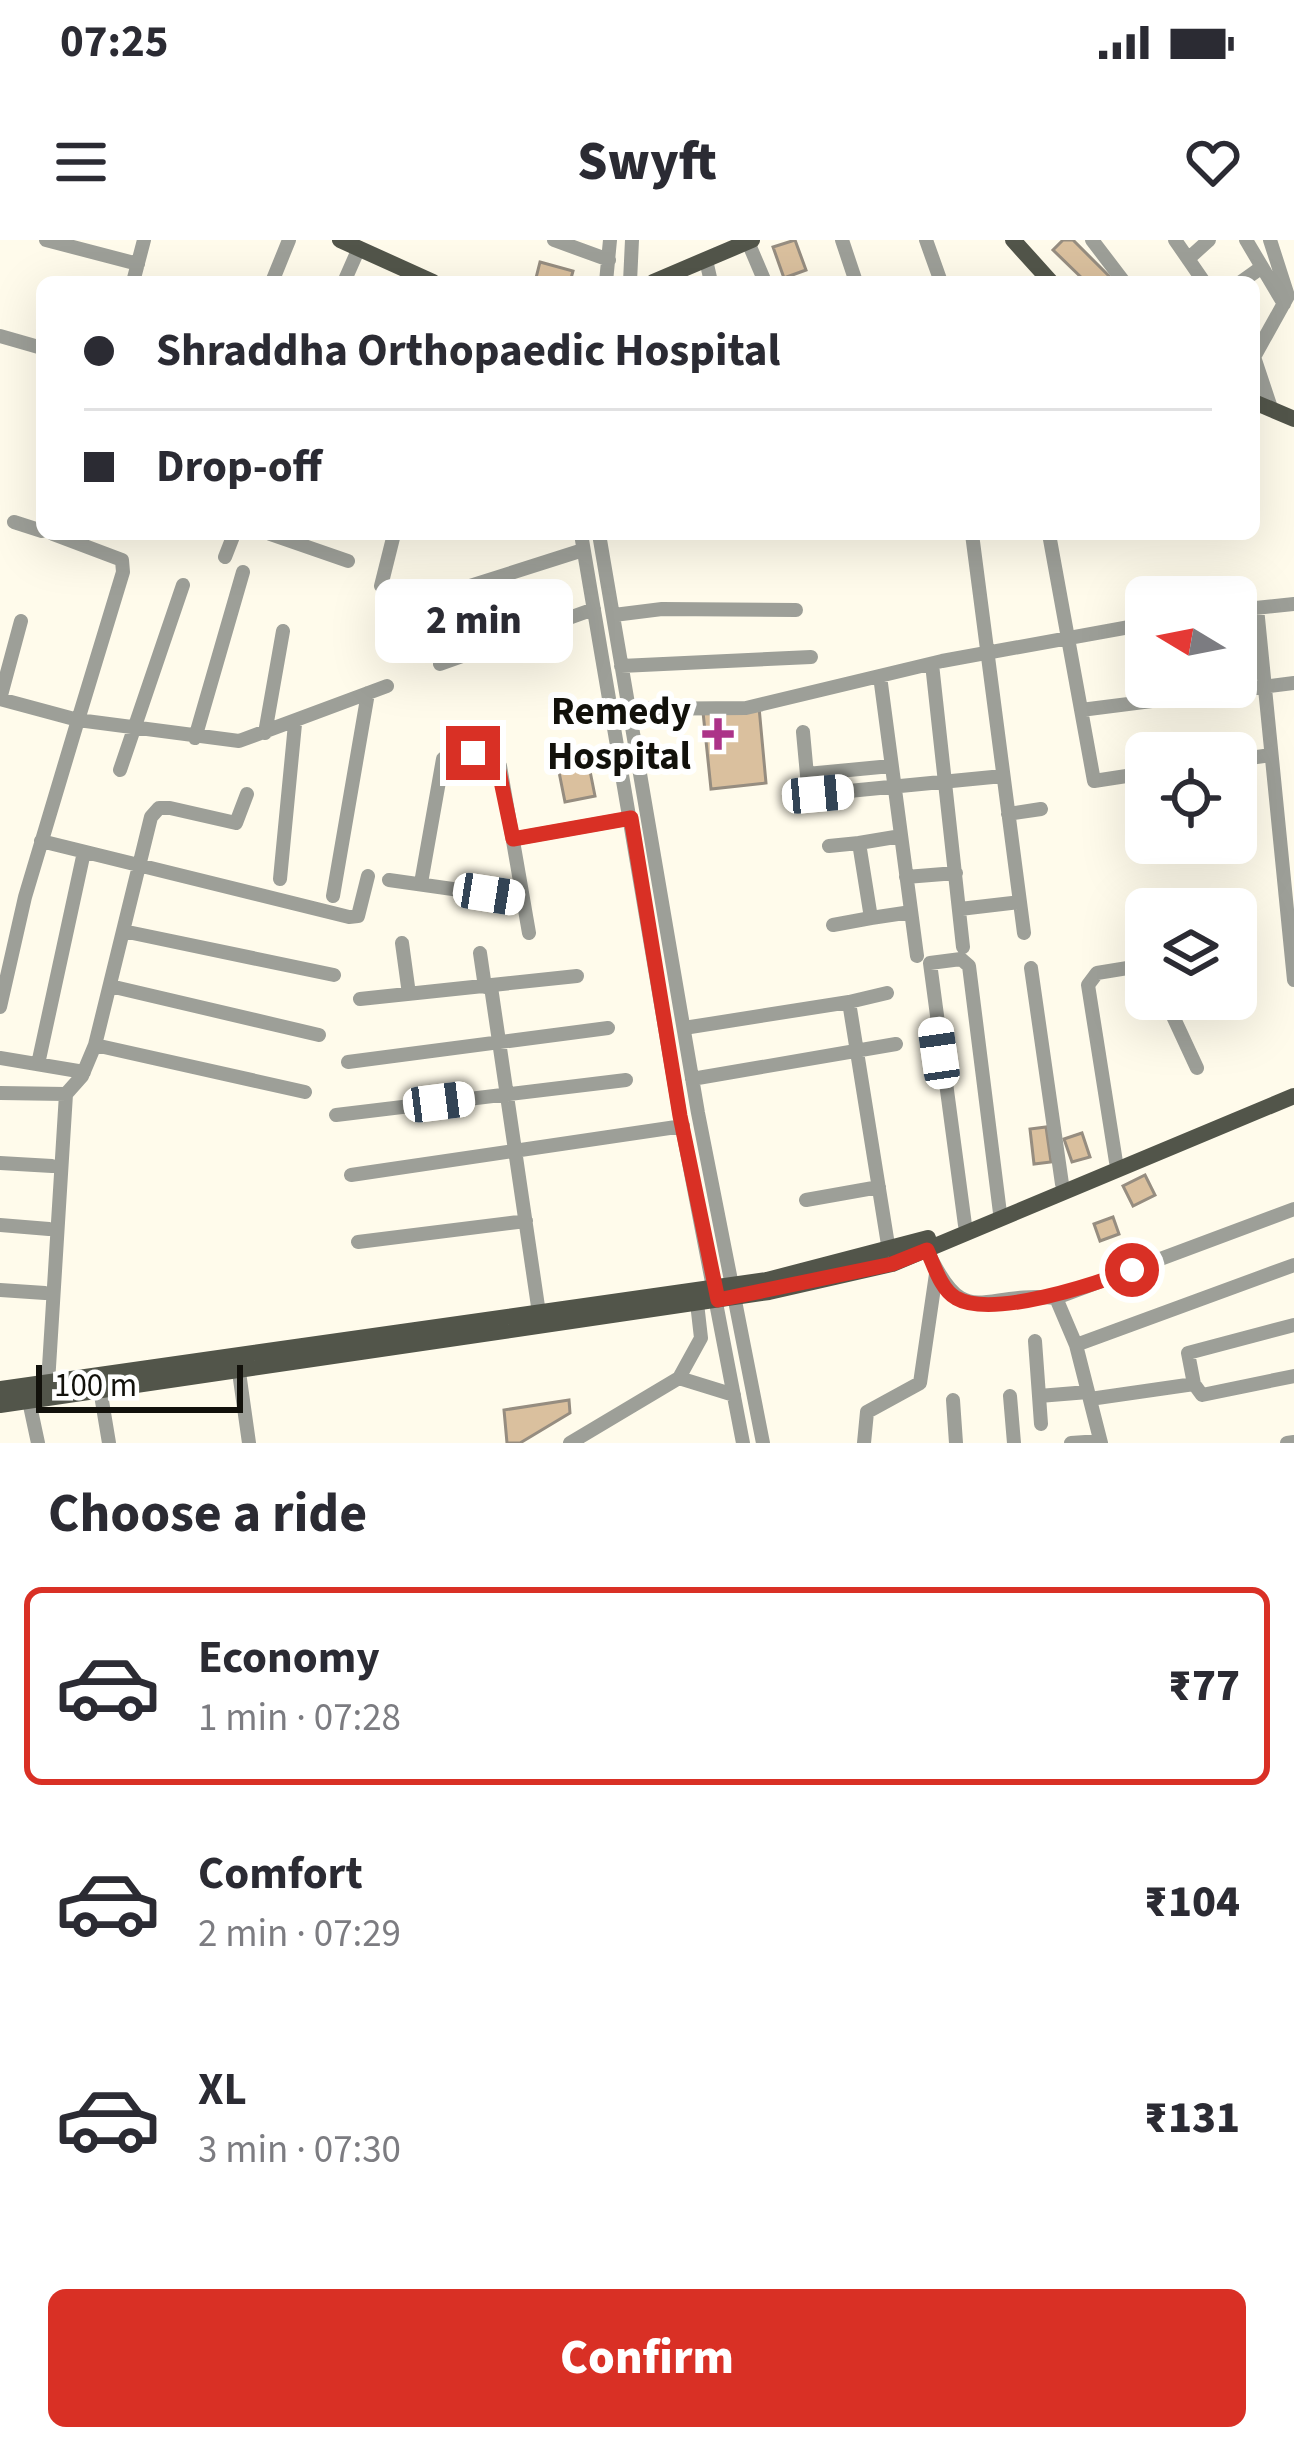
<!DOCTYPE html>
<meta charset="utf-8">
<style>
body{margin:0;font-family:"Source Sans 3",sans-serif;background:#f2f2f3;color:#2b2b33;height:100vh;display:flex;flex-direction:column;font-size:45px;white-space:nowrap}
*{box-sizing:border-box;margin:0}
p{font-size:39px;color:#7c7c81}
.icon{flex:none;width:66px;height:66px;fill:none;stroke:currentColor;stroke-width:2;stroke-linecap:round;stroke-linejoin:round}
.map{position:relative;height:1203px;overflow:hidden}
.side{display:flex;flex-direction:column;background:#fff;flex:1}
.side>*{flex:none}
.guide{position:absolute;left:36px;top:36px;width:1224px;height:264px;border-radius:18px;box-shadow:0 12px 48px #0002;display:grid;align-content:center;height:264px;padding:0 48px;background:#fff}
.needle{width:78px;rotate:280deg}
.controls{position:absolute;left:1125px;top:336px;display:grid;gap:24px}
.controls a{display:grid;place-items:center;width:132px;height:132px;border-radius:18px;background:#fff;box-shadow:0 12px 48px #0002;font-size:60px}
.scale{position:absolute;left:36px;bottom:30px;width:207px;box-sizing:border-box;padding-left:12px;border:6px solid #12110b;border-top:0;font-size:33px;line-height:42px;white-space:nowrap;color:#12110b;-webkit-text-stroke:9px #fff;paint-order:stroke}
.end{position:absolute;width:54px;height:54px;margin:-27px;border:15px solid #d93025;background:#fff;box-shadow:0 0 0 6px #fff}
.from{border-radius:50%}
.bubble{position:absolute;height:84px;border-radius:18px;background:#fff;box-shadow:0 12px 48px #0002;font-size:39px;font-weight:800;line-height:84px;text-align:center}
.car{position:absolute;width:36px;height:72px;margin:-36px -18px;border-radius:15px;box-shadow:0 0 9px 3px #0007;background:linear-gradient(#fff 24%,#345 0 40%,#fff 0 76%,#345 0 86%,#fff 0)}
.guide b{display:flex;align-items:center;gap:42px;height:114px;font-size:45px}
.guide b+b{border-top:3px solid #e1e1e2}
.guide i{width:30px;height:30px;background:#2b2b33}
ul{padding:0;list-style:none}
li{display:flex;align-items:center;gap:36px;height:198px;margin:0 24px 18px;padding:0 24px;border:6px solid transparent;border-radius:18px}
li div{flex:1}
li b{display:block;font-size:45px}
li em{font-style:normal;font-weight:800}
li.selected{border-color:#d93025}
li>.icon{width:108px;height:108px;stroke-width:1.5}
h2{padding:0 48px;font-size:54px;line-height:144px}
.cta{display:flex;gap:24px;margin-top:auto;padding:24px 48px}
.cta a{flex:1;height:138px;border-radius:18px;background:#d93025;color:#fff;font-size:48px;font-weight:800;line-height:138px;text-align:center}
.status{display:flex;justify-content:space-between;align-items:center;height:84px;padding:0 60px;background:#fff;direction:ltr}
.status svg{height:33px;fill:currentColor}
header{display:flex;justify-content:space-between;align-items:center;height:156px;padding:0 48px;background:#fff;font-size:54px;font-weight:800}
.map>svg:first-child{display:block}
.building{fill:#dac09e;stroke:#968d80;stroke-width:3}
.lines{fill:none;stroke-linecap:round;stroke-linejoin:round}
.minor{stroke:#9d9f98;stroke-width:14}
.major{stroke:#52554a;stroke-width:16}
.route{stroke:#d93025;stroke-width:15}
.poi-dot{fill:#ac3388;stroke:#fff;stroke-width:4.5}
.labels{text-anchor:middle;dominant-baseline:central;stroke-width:12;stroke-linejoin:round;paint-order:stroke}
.poi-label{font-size:39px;font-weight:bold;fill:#12110b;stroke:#fff;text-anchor:end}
</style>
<div class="status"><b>07:25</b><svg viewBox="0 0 49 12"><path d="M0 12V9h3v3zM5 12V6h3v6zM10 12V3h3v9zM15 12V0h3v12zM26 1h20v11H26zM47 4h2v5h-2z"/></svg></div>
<header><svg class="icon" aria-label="menu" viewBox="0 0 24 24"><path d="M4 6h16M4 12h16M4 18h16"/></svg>Swyft<svg class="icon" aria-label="heart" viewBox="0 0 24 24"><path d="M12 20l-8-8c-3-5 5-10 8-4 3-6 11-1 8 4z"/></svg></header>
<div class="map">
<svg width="1294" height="1203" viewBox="0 0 1294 1203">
<rect width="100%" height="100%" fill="#fffbeb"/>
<!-- building -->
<path class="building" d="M795,0L806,30L784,38L773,7Z
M1063,0H1073L1115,42H1086L1053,10Z
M540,22L573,31L570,42L536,38Z
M759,467L766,543L711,549L703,472Z
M586,511L595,556L565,562L556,517Z
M1046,887L1051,922L1034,924L1030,889Z
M1082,893L1090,917L1072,922L1064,899Z
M1145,935L1155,955L1133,966L1123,946Z
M1113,977L1119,994L1100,1001L1094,984Z
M569,1160L570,1173L520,1203H507L504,1170Z"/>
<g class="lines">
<!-- minor -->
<path class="minor" d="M46,0L138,24
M554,0L609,20
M842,0L856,42
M926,0L941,42
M1092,0L1124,42
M1175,0L1204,42
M1246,0L1284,64
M1270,0L1288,56L1254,117L1270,165
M748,2L765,42
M1188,19L1209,0
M706,20L711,42
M133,42L144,0
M272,42L289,0
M344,42L359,8
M606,42L610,0
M630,42L632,0
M1241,42L1262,27
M0,96L42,108
M14,282L42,291
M53,294L122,320L123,332L78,480L239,501L387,446
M270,294L348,321
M581,294L680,876L743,1203
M599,294L698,873L763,1203
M972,294L1024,693
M1049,294L1094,541L1146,533
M225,317L234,294
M381,346L394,294
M429,359L583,310
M1257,368L1294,740
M1236,370L1294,364
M614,375L662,369L796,370
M440,424L594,369
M932,424L963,707
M621,426L811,417
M880,436L917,716
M0,459L78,480L25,657L0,767
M0,459L21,381
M626,469L746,468L942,421L1146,384
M1081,470L1294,443
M803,492L808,546L818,554L1003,536
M265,493L283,391
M195,498L243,332
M1236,520L1271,515
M120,530L183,345
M807,534L891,526
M1008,574L1041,569
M901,596L859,603L871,678L911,672
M513,599L631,578
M41,601L349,677L358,676L368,636
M829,606L859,603
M906,637L956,633
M280,639L295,484
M389,640L523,659
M421,643L443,519L449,514L489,513L500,526L529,693
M333,656L368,453
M960,669L1020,662
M833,685L871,678
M123,691L334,735
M402,703L409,754
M480,713L485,747
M1031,728L1062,944
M110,746L319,795
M491,747L540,1080
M360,759L577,736
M1165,759L1197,828
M849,762L887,753
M684,788L849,762L889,1011
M95,805L305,852
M0,818L84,832
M348,822L608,788
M38,824L84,612
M692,839L896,804
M0,853L66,854L82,836L95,805L151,577L159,568H170L236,583L247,554
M336,875L626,840
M1116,922L1088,745L1097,733L1146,725
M0,923L52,926
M351,935L683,886
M806,960L879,947
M0,985L49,989
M965,985L930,723L961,719L969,726L1000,973
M358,1002L526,981
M924,1004C966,1096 977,1050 1056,1058L1076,1105L1101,1203
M0,1050L45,1053
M1056,1058L1294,969
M1294,1085L1188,1113L1194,1144L1202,1155L1294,1136
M1035,1101L1039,1156L1088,1152
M1076,1105L1294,1025
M238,1125L249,1203
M679,1138L701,1098L697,1063
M48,1143L66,854
M100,1149L109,1203
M1010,1156L1014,1203
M1039,1156L1041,1184
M1090,1159L1194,1144
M953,1160L956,1203
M29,1161L38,1203
M570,1203L679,1138L734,1155
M864,1203L867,1172L920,1143L936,1034
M1071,1203L1100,1201
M1287,1203L1294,1202"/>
<!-- major -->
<path class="major" d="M340,0L433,42
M1013,0L1051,42
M653,42L752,0
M1254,162L1294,179
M0,1149L767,1040L928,998
M0,1165L769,1052L892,1024L1294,856"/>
</g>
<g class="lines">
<!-- route -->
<path class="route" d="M473,513L496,517L513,599L631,578L680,876L718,1060L892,1024L927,1010C934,1025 941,1050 956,1058C992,1079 1095,1044 1132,1030"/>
</g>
<!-- markers -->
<path class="poi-dot" d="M712 476h12v12h12v12h-12v12h-12v-12h-12v-12h12z"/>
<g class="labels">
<!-- poi labels -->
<g class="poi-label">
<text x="691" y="472">Remedy<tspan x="691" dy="45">Hospital</tspan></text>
</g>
</g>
</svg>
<div class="controls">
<a><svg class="needle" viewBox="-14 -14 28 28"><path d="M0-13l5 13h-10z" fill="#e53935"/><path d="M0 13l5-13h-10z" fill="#7c7c81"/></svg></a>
<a><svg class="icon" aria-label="locate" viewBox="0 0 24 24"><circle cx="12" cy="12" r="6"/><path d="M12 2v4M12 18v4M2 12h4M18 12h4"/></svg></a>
<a><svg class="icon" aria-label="layers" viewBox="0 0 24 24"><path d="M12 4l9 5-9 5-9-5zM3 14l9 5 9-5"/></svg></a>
</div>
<div class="scale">100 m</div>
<i class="end from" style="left:1132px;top:1030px"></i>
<i class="end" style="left:473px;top:513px"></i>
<div class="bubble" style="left:375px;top:339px;width:198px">2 min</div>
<i class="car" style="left:818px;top:554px;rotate:85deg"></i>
<i class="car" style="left:489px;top:654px;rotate:99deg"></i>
<i class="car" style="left:939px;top:813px;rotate:352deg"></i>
<i class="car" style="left:439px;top:862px;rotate:83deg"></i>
<div class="guide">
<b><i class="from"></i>Shraddha Orthopaedic Hospital</b>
<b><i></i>Drop-off</b>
</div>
</div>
<section class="side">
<h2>Choose a ride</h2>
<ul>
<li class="selected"><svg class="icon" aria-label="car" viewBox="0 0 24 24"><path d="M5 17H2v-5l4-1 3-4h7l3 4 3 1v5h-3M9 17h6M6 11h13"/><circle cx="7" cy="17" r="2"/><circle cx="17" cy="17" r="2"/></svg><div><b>Economy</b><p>1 min · 07:28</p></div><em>₹77</em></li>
<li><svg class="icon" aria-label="car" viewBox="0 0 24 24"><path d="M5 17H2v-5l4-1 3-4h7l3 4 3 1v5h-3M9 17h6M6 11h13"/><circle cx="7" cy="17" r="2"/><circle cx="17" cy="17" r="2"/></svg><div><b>Comfort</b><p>2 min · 07:29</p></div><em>₹104</em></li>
<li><svg class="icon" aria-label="car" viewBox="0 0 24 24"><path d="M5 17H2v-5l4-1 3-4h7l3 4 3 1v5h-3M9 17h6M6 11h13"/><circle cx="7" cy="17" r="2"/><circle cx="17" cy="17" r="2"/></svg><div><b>XL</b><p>3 min · 07:30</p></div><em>₹131</em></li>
</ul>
<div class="cta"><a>Confirm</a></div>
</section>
